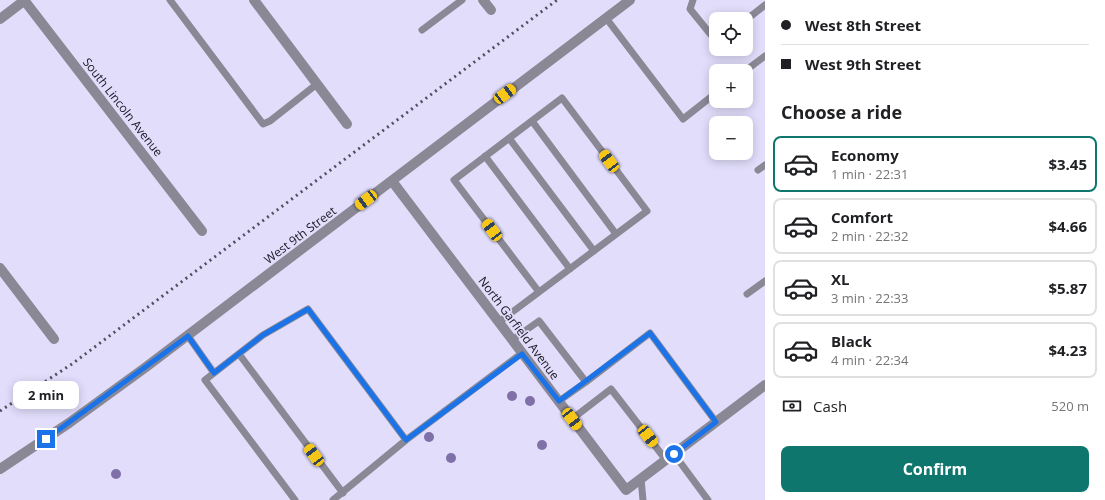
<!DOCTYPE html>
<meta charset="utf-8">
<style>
body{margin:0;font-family:"Open Sans",sans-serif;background:#f2f2f2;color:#202124;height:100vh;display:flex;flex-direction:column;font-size:15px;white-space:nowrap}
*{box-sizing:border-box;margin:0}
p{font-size:13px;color:#757577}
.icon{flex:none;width:22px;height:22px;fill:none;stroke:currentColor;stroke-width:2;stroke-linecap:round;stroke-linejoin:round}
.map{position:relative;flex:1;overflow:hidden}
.details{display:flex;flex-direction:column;background:#fff;width:340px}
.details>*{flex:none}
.hud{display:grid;align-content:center;height:88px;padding:0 16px;background:#fff}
.controls{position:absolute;left:709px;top:12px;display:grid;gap:8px}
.controls a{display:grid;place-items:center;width:44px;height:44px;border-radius:8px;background:#fff;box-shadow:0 2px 10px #0003;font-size:20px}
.end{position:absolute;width:18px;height:18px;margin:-9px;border:5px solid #1a73e8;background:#fff;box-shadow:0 0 0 2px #fff}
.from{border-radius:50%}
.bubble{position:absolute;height:28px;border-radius:8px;background:#fff;box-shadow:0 2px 10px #0003;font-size:13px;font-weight:700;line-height:28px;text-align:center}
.car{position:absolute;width:12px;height:24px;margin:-12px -6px;border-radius:5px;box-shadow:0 0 3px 1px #0007;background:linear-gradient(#f5c518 24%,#345 0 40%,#f5c518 0 76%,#345 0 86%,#f5c518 0)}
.hud b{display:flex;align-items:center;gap:14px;height:38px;font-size:15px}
.hud b+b{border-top:1px solid #e0e0e0}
.hud i{width:10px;height:10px;background:#202124}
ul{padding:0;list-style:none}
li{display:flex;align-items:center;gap:12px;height:56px;margin:0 8px 6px;padding:0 8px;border:2px solid #e0e0e0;border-radius:8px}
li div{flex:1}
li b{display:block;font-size:15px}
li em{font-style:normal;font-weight:700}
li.current{border-color:#0f766e}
li>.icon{width:36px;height:36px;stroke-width:1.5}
h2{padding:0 16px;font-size:18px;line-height:48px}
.pay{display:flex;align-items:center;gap:10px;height:44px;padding:0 16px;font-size:15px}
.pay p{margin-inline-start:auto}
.button{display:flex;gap:8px;margin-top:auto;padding:8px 16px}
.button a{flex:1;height:46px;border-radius:8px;background:#0f766e;color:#fff;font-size:16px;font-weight:700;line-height:46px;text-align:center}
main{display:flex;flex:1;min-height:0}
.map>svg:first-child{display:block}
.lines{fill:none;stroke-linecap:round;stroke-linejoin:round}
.service{stroke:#898894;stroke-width:7}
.minor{stroke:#898894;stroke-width:10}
.tertiary{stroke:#898894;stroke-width:10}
.rail{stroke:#52505f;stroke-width:3;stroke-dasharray:2 4;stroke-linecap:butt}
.tree{fill:#7f70a7}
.route{stroke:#1a73e8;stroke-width:5}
.labels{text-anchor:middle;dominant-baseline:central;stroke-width:3.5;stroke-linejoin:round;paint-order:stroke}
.street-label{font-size:12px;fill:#181620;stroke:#e1ddfb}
</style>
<main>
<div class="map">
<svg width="765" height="500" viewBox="0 0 765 500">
<rect width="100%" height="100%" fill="#e1ddfb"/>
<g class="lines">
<!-- service -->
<path class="service" d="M170,0L263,124L270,121L317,84
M693,0L690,9L716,41
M606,18L683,119L716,93
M746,20L765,5
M422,30L462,0
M745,71L765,56
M532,121L616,234
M509,138L594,251
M485,156L570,269
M758,170L765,165
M747,294L765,281
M499,322L647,211L562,98L454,180L539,292
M188,336L214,373L205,380L295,500
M512,340L539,321L586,382L559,401
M239,354L343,493
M214,373L263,335L308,309L406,440
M586,382L650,333L716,422
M572,419L611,389L666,460
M674,454L708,500
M641,479L643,500
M333,500L406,440L522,353"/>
<!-- minor -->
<path class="minor" d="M24,0L202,231
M254,0L347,124
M483,0L491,10
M0,19L25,0
M392,181L626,490L765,385
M0,268L54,339"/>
<!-- tertiary -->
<path class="tertiary" d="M0,469L69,423L146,367L630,0"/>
<!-- rail -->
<path class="rail" d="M0,411L72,364L557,0"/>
</g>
<!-- trees -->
<g class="tree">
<circle cx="512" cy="396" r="5"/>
<circle cx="530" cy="401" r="5"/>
<circle cx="429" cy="437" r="5"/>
<circle cx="542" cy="445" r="5"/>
<circle cx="451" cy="458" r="5"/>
<circle cx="116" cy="474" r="5"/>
</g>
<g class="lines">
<!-- route -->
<path class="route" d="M46,439L188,336L214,373L263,335L308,309L406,440L522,354L559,401L650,333L716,422L674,454"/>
</g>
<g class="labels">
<!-- street labels -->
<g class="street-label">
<text transform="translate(123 107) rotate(52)">South Lincoln Avenue</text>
<text transform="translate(300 235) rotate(-37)">West 9th Street</text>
<text transform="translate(519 328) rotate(53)">North Garfield Avenue</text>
</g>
</g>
</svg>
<div class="controls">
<a><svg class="icon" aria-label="locate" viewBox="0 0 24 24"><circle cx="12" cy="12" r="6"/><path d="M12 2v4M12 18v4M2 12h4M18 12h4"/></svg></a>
<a>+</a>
<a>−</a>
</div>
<i class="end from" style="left:674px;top:454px"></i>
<i class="end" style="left:46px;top:439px"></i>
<div class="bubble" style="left:13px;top:381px;width:66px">2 min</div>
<i class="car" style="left:505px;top:94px;rotate:53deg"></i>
<i class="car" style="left:609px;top:161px;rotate:323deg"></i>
<i class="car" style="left:366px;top:200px;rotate:233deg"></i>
<i class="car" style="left:492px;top:230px;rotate:323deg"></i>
<i class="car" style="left:572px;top:419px;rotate:143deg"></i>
<i class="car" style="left:648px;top:436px;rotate:142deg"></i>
<i class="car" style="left:314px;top:455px;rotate:323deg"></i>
</div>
<section class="details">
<div class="hud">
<b><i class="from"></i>West 8th Street</b>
<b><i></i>West 9th Street</b>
</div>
<h2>Choose a ride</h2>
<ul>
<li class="current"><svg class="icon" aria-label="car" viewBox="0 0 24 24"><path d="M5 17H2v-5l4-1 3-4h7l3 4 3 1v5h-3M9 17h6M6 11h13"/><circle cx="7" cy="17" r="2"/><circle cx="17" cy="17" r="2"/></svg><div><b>Economy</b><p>1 min · 22:31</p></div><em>$3.45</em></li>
<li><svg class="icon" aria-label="car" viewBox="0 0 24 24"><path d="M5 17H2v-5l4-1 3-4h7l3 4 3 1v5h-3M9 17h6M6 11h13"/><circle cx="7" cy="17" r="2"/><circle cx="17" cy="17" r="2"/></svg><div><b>Comfort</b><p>2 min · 22:32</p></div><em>$4.66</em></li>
<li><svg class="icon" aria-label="car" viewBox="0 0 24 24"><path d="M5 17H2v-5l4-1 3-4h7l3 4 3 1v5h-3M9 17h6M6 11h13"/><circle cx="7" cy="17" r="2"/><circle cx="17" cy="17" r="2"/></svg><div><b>XL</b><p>3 min · 22:33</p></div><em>$5.87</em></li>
<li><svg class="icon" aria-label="car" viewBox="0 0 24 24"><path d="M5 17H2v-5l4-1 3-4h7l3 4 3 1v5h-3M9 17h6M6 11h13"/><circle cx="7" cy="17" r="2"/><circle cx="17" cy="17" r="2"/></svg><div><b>Black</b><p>4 min · 22:34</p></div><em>$4.23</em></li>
</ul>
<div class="pay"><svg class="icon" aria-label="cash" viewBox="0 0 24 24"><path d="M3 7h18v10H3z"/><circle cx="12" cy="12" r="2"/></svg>Cash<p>520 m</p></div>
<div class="button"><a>Confirm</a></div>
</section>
</main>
